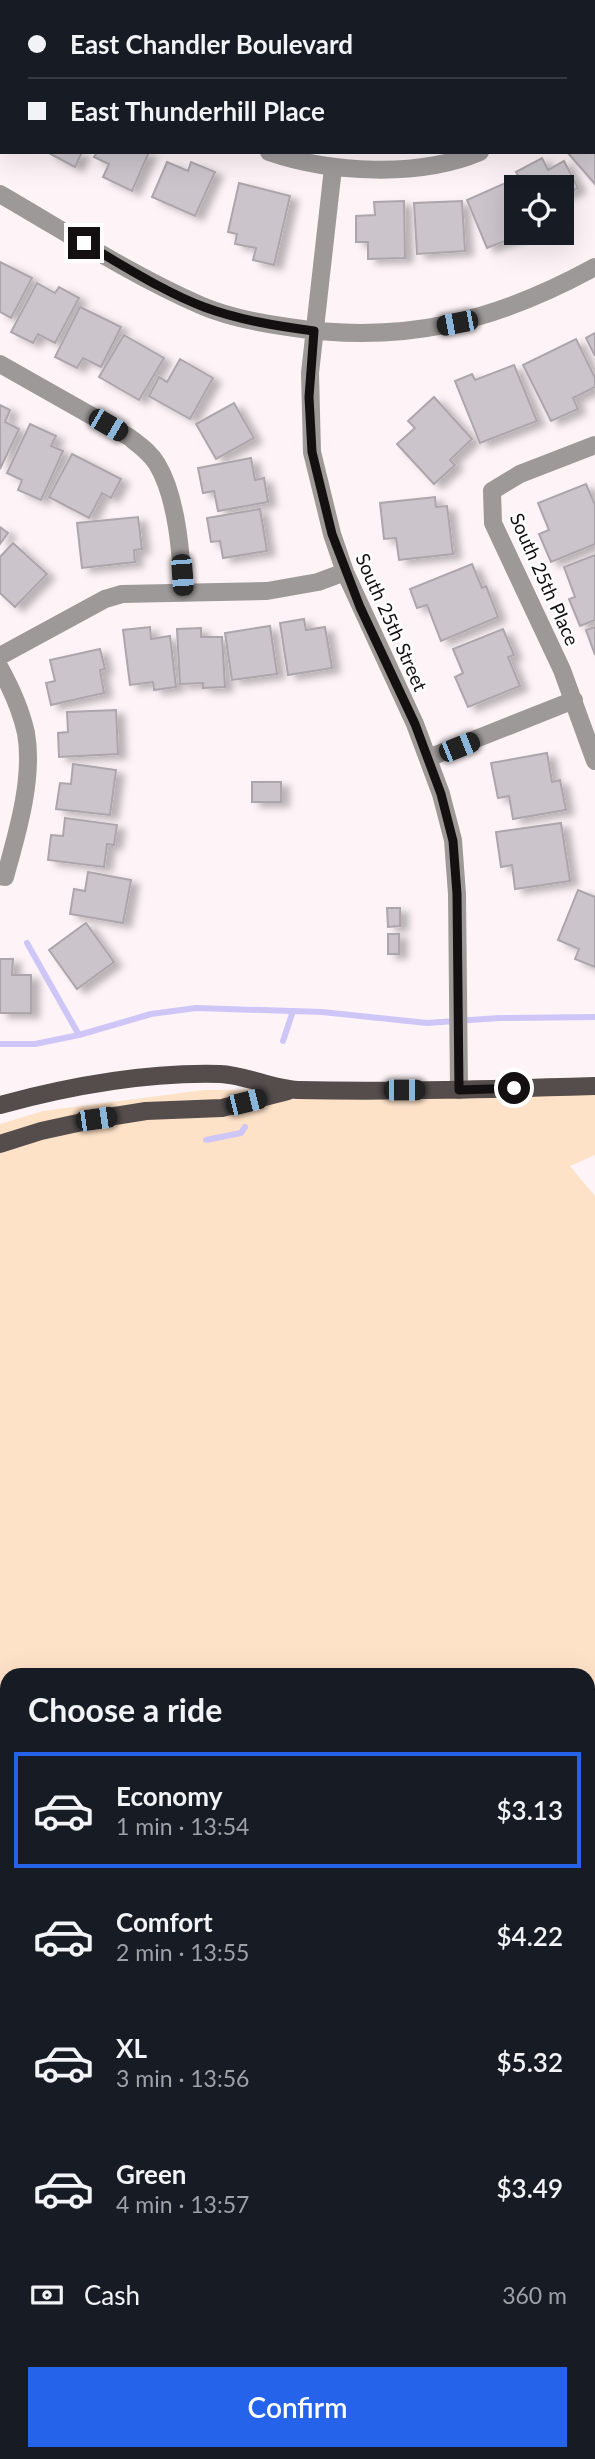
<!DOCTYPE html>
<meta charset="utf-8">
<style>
body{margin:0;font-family:Lato,sans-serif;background:#20242c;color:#f1f3f6;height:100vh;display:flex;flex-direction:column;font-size:26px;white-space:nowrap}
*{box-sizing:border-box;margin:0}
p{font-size:23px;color:#9ea1a6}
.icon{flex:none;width:38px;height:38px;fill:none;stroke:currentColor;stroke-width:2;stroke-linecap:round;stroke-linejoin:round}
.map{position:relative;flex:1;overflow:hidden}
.drawer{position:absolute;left:0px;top:1668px;width:595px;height:793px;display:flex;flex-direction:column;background:#171b24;border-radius:21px 21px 0 0;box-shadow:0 7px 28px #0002}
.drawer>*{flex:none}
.banner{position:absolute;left:0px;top:0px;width:595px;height:154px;box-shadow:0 7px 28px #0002;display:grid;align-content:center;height:154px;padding:0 28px;background:#171b24}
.controls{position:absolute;left:504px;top:175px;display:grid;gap:14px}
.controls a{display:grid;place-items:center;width:70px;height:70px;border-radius:0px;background:#171b24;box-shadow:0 7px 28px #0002;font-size:35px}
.end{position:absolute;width:32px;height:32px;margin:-16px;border:9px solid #141011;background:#fff;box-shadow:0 0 0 4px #fff}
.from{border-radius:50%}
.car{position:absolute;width:21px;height:42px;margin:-21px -10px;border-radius:9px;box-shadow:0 0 5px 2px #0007;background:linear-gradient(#222 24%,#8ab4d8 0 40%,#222 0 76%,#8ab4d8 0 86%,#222 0)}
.banner b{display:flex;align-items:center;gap:24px;height:66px;font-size:26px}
.banner b+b{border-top:2px solid #363941}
.banner i{width:18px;height:18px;background:#f1f3f6}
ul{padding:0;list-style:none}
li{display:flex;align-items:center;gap:21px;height:116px;margin:0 14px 10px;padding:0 14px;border:4px solid transparent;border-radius:0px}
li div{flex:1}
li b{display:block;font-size:26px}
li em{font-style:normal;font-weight:600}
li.current{border-color:#2563eb}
li>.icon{width:63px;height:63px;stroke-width:1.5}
h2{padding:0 28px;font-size:32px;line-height:84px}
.pay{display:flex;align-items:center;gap:18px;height:77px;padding:0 28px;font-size:26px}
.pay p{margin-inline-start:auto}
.primary-button{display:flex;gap:14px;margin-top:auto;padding:14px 28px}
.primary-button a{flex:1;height:80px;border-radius:0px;background:#2563eb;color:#fff;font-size:28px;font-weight:600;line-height:80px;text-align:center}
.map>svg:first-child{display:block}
.green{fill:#fee2c8}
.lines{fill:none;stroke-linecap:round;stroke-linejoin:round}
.stream{stroke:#cec6f7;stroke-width:6}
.building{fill:#cbc5cb;stroke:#aca6ac;stroke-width:2;filter:url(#shadow)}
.minor{stroke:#9d9998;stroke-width:18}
.major{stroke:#544d4c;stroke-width:18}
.route{stroke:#141011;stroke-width:9}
.labels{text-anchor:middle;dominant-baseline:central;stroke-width:5;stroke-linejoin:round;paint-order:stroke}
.street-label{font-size:19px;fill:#141011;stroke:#fff}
</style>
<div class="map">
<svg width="595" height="2459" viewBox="0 0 595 2459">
<defs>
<filter id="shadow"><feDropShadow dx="8" dy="4.5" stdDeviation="3.5" flood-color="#0004"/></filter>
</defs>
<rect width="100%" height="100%" fill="#fef4f7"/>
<!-- green -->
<path class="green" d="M595,1086V1155L570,1166L595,1196V2459H165L156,2454H588V1675H7V2411L0,2410V1124L43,1111L204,1090L459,1089Z"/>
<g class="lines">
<!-- stream -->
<path class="stream" d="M27,943L79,1035
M283,1041L293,1011
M0,1044H35L79,1035L151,1014L196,1008L322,1012L427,1023L499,1018L595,1017
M206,1140L241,1133L245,1127"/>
</g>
<!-- building -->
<path class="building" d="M73,0H124L72,2Z
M182,0H231L182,2Z
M327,0H365L327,2Z
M0,69L2,70V128L0,127Z
M595,120V184L567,152H593Z
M47,152H82L75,167Z
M97,152H149L132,191L103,177L109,164L94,157Z
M542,158L548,170L564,161L578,188L562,196V187H524L516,172Z
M167,162L188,171L191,162L215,172L195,216L152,197Z
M510,181L516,195V233H525L487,248L467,200Z
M239,183L290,196L274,265L253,260L256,248L235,244L237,234L228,232Z
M404,201L405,258L368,259V242H356V216L375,215L374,202Z
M462,201L465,251L417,254L414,203Z
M0,262L32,278L11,318L0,312Z
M37,283L55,293L59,287L79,298L55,343L38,334L33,343L11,332Z
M80,307L121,327L101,367L83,358L77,368L55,357Z
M595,333V356L586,338Z
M124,335L164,358L139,400L99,377Z
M576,339L595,378V387L573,398L578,409L551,421L523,365Z
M180,359L213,378L190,419L149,396L159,377L167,382Z
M514,365L537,421L480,443L455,381L472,374L475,380Z
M434,397L472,439L450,460L455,465L434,484L397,444L415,428L408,421Z
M234,403L254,438L216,459L196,424Z
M0,405L10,410L5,422L19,429L0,469Z
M30,424L56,436L51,446L63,451L41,500L18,490L22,480L7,473Z
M72,454L121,479L111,498L102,493L89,518L49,497Z
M251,458L255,480L264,478L268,502L218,511L214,491L203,493L198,468Z
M586,484L595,505V544L551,562L539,534L549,530L538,503Z
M435,497L436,507L447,506L453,554L399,560L396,538L384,539L380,503Z
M260,509L267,551L223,558L220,541L211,542L207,518Z
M138,517L142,549L134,550L135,562L82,568L77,523Z
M0,527L8,533L0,544Z
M13,543L47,574L15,607L0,593V557Z
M595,555V620L580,626L569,599L575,597L564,567Z
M472,564L482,588L486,586L498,617L441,641L427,605L417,608L410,589Z
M304,619L306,630L325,627L332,668L288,675L280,623Z
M270,626L277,674L232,680L225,633Z
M150,627L151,639L170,636L176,687L154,690L153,682L130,685L123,630Z
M595,627V655L586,630Z
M201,628V637H222L225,687L203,688V683L180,684L177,629Z
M503,629L514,655L508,657L520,686L468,707L455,677L463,673L453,649Z
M100,649L105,669L100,670L104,693L51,705L46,683L55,681L50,660Z
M116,710L118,754L59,757L58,733L68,732L67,712Z
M547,753L552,782L560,780L566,810L513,819L509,796L498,798L491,763Z
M73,764L116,770L110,815L56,809L60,783L71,784Z
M252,782H281V802H252Z
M65,818L117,825L114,845L107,844L104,867L48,860L51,835L63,836Z
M561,823L570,881L515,889L512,865L501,867L496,832Z
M88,872L131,880L123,923L70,914L74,889L85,891Z
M578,890L595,897V967L575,959L579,949L558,940Z
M387,908H400V926L388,927Z
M86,923L114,962L77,989L49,950Z
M388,934H399V954H388Z
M0,959H13L12,975H31V1013H0Z
M0,2443H7V2454H28V2459H0Z
M33,2454H75V2459H33Z
M96,2454H138L136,2459H94Z"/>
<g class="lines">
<!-- minor -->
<path class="minor" d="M283,2V0
M0,6L2,7
M593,9L595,12
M593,67L595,64
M269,152C330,173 419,178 480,152
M333,168L310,373L312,452L332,534L345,572L415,724L441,794L453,840L457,894L459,1090
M0,194C66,232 131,275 200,305C227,317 259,323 288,327C402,345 495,322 595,267
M0,364L129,437C139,445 150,452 157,464C177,497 181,553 183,592
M595,445L520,474L492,491L493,523L562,670L595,761
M0,656L105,599L122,594L267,591L318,582L345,572
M0,668C11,688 21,710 26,733C34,778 17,834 5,877L0,876
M428,758L574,700"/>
<!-- major -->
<path class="major" d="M0,1105C70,1086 147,1072 220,1074C246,1075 272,1089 298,1090C397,1092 496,1089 595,1086
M0,1144L41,1131L96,1119L146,1111L222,1108L288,1091"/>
</g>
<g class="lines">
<!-- route -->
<path class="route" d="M84,243C123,265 162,291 204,307C239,320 277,326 314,331L309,397L312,452L332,534L360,607L415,724L441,794L453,841L457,894L459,1090L514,1088"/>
</g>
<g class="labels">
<!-- street labels -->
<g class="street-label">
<text transform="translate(545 579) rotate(66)">South 25th Place</text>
<text transform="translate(392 622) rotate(66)">South 25th Street</text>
</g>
</g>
</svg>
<div class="controls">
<a><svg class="icon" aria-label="locate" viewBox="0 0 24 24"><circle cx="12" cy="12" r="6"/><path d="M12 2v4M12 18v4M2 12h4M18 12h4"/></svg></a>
</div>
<i class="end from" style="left:514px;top:1088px"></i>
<i class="end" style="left:84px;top:243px"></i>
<i class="car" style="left:457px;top:323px;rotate:259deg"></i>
<i class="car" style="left:108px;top:425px;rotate:120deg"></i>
<i class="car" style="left:182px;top:575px;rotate:176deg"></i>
<i class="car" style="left:459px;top:747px;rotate:68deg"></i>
<i class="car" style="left:404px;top:1090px;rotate:90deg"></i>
<i class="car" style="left:246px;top:1102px;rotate:76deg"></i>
<i class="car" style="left:96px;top:1119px;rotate:82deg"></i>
<div class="banner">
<b><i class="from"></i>East Chandler Boulevard</b>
<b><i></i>East Thunderhill Place</b>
</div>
<section class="drawer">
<h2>Choose a ride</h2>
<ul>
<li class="current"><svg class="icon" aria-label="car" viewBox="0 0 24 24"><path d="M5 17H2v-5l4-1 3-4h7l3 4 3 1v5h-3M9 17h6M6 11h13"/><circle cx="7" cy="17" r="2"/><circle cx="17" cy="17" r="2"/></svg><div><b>Economy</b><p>1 min · 13:54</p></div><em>$3.13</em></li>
<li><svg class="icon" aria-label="car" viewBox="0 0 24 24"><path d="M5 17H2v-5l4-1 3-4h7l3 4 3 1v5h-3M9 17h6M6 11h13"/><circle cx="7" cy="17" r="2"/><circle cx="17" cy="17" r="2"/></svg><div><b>Comfort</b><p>2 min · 13:55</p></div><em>$4.22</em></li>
<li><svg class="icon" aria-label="car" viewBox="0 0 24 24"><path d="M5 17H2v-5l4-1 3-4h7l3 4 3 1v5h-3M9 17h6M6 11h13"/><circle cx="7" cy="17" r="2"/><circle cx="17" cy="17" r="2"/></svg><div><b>XL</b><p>3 min · 13:56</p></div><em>$5.32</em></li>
<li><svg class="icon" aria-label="car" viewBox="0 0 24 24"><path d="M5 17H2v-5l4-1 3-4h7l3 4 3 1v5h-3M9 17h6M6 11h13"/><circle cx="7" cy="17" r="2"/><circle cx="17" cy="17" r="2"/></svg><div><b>Green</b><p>4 min · 13:57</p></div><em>$3.49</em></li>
</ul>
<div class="pay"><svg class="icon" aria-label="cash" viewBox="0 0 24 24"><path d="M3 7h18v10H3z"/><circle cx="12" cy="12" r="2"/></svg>Cash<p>360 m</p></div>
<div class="primary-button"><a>Confirm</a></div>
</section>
</div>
